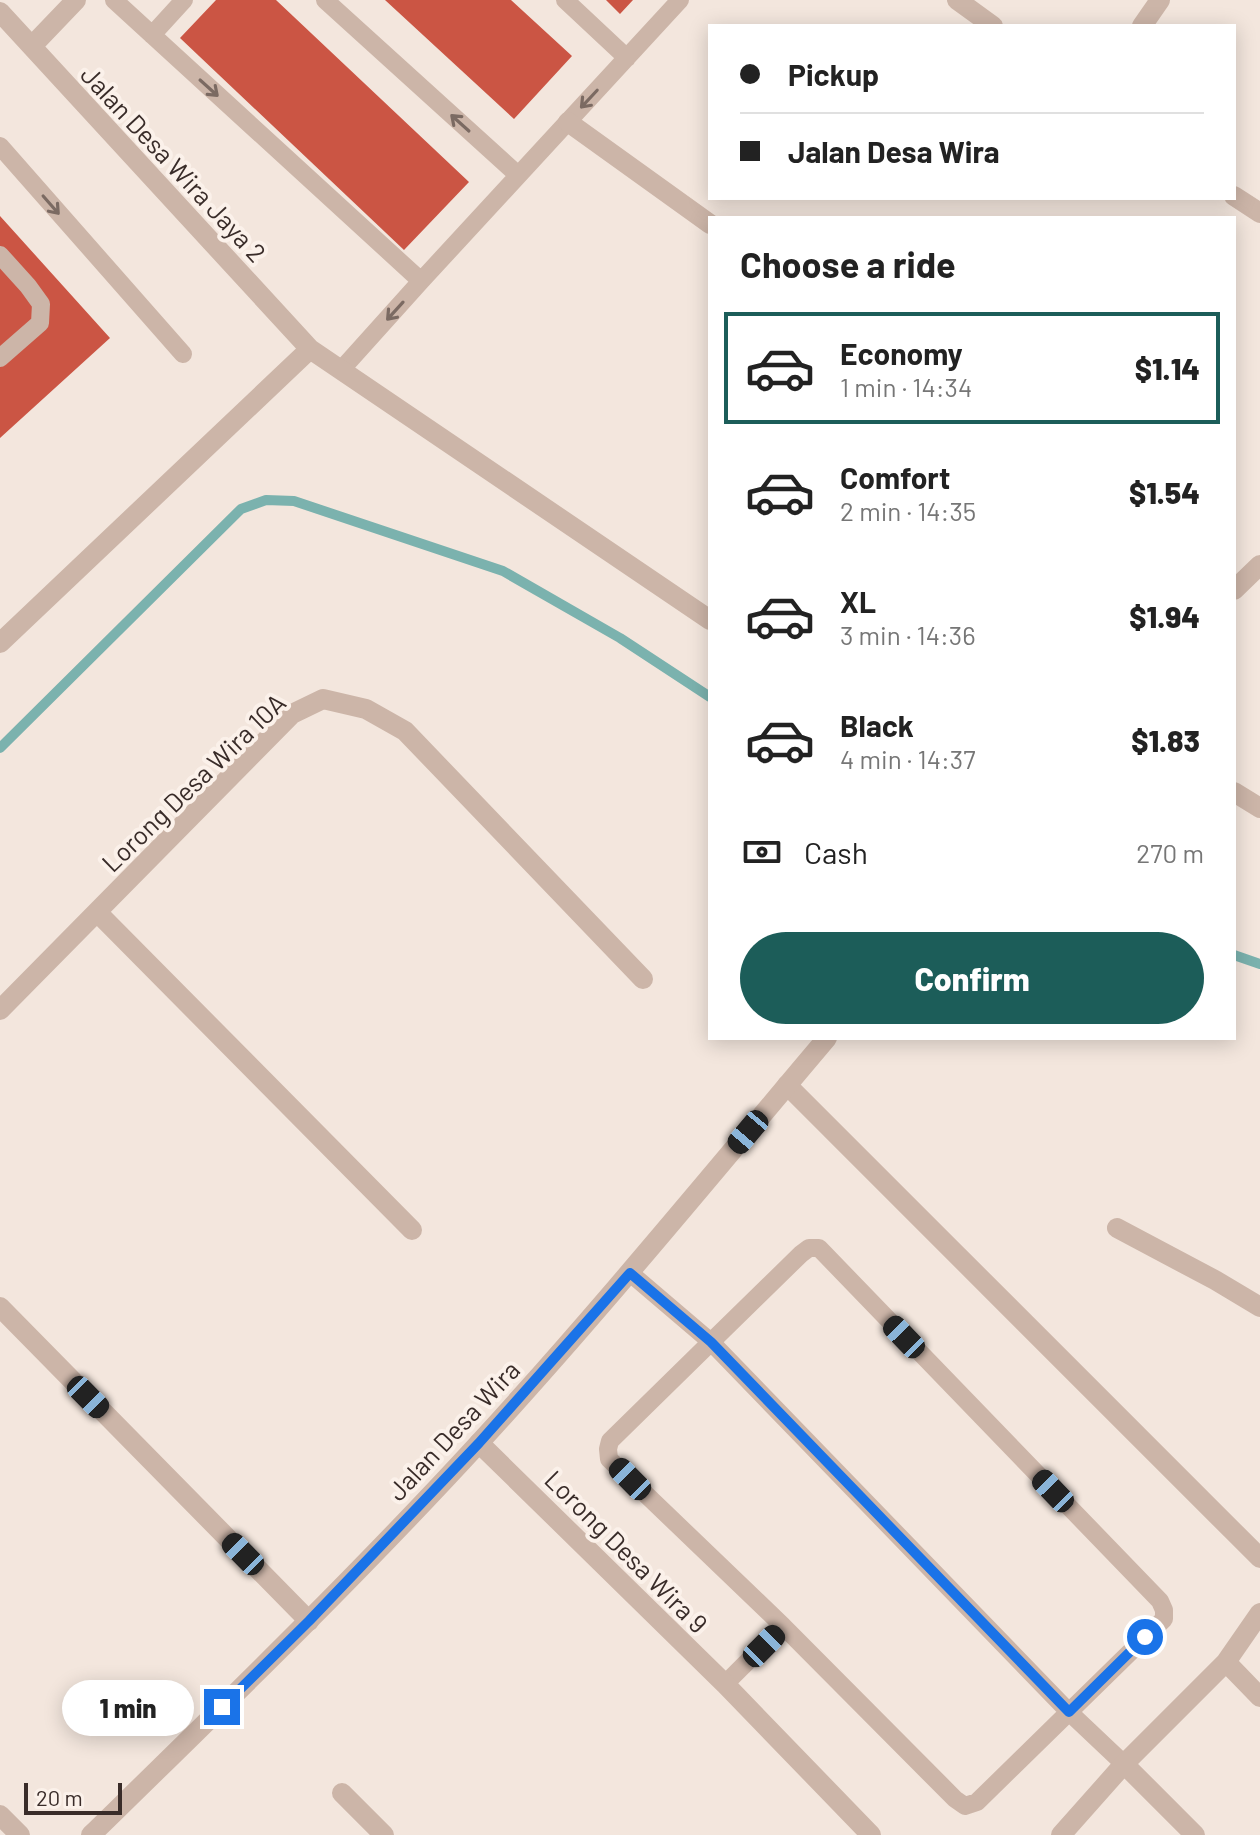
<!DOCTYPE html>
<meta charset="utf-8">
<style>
body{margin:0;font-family:Barlow,sans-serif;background:#f2f2f2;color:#222;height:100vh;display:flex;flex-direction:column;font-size:30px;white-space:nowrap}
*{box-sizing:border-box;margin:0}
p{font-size:26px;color:#767676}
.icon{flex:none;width:44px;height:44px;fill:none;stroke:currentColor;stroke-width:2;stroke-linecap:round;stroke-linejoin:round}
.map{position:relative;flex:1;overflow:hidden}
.sheet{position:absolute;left:708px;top:216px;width:528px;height:824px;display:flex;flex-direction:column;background:#fff;border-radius:0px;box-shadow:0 4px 20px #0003}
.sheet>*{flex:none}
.top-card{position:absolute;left:708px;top:24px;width:528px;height:176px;border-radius:0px;box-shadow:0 4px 20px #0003;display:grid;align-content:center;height:176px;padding:0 32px;background:#fff}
.scale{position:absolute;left:24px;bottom:20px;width:98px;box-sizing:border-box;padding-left:8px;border:4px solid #392c29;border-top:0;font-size:22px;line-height:28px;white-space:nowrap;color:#392c29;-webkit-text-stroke:6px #fbf1ea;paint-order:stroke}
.end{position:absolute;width:36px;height:36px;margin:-18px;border:10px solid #1a73e8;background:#fff;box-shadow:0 0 0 4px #fff}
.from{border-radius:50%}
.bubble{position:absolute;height:56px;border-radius:28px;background:#fff;box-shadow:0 4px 20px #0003;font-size:26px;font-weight:800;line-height:56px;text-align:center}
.car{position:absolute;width:24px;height:48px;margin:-24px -12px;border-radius:10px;box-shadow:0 0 6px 2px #0007;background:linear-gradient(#222 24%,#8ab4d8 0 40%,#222 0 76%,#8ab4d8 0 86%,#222 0)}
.top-card b{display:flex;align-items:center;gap:28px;height:76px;font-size:30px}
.top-card b+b{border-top:2px solid #e0e0e0}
.top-card i{width:20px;height:20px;background:#222}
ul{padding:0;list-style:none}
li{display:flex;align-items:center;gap:24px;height:112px;margin:0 16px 12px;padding:0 16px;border:4px solid transparent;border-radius:0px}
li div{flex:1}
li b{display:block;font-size:30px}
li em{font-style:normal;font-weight:800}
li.selected{border-color:#1c5d59}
li>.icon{width:72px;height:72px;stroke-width:1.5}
h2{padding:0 32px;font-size:36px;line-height:96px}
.pay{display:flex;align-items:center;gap:20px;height:88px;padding:0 32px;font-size:30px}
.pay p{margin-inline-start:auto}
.cta{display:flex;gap:16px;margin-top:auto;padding:16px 32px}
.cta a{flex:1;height:92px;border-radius:48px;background:#1c5d59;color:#fff;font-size:32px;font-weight:800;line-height:92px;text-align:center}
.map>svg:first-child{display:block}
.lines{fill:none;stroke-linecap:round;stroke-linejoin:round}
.stream{stroke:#7bb2ae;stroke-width:10}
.building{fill:#cb5544}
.service{stroke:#ccb5a8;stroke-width:18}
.minor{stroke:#ccb5a8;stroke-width:20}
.tertiary{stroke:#ccb5a8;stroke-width:20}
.oneway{stroke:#7b6a62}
.route{stroke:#1a73e8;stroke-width:10}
.labels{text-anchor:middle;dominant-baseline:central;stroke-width:8;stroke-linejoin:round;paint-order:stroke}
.street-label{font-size:26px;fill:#392c29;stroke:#fbf1ea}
</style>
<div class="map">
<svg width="1260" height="1835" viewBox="0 0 1260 1835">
<rect width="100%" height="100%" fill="#f3e6dd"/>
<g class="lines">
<!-- stream -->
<path class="stream" d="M0,748L241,509L266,500L294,501L503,571L620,638L710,697
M1234,955L1260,964"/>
</g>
<!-- building -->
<path class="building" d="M216,0H276L469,182L404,250L180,38Z
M385,0H511L572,56L514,119Z
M606,0H633L620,14Z
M0,216L110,338L0,438Z"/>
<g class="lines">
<!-- service -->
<path class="service" d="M114,0L421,281
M325,0L518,175
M565,0L627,58
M152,35L184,0
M0,146L183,354
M0,255L28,286L41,304L40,323L0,358
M341,370L421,281L680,0
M630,1273L711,1342L801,1254L809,1248H819L1160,1601L1164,1610V1619L1069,1712L1124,1764
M725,1684L783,1626L609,1459L608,1449L610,1441L711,1342L1069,1712L977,1802L965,1806L955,1799L783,1626"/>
<!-- minor -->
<path class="minor" d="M957,0L993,26
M0,12L310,349L710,620
M1142,26L1160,0
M32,46L76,0
M568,122L710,224
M1234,196L1260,213
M0,643L310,349
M1234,792L1260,808
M97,912L412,1230
M0,1010L292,714L323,699L366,709L405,731L643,979
M787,1085L1260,1558
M1117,1228L1215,1280L1260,1307
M0,1307L309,1621
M479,1443L725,1684L871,1835
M1226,1662L1260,1697
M1124,1764L1195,1835
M342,1793L384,1835
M0,1815L20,1835
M1061,1835L1124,1764L1226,1662L1260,1613"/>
<!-- tertiary -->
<path class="tertiary" d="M1234,590L1260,565
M91,1835C223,1706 355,1578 479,1443C600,1311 712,1174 827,1038"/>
</g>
<!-- one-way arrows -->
<defs><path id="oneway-shaft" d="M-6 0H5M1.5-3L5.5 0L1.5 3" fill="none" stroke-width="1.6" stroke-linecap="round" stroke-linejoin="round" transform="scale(2)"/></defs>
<g class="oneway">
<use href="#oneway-shaft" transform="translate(209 88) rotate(42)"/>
<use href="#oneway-shaft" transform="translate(589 99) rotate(133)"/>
<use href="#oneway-shaft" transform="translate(460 123) rotate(-138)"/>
<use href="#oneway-shaft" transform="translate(51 205) rotate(49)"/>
<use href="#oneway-shaft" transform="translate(395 311) rotate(132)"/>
</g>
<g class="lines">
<!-- route -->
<path class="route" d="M222,1707L309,1621L479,1443L630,1273L711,1342L1069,1712L1145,1637"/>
</g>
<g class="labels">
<!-- street labels -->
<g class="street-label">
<text transform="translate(174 163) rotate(47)">Jalan Desa Wira Jaya 2</text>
<text transform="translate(193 782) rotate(-44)">Lorong Desa Wira 10A</text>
<text transform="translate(453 1430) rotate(-47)">Jalan Desa Wira</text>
<text transform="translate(627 1551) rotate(45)">Lorong Desa Wira 9</text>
</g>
</g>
</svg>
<div class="scale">20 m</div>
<i class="end from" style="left:1145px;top:1637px"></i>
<i class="end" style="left:222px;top:1707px"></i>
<div class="bubble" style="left:62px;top:1680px;width:132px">1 min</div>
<i class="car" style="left:748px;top:1132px;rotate:220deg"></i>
<i class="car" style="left:904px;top:1337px;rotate:316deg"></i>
<i class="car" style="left:88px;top:1397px;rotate:135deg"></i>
<i class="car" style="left:630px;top:1479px;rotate:315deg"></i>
<i class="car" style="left:1053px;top:1491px;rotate:316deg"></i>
<i class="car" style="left:243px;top:1554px;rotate:315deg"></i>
<i class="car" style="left:764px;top:1646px;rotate:45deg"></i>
<div class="top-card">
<b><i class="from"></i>Pickup</b>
<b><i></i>Jalan Desa Wira</b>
</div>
<section class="sheet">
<h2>Choose a ride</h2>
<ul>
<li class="selected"><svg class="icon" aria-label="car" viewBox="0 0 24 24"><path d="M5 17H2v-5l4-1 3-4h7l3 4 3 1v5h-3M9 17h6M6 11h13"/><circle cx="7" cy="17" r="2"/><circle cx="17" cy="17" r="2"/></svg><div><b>Economy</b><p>1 min · 14:34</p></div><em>$1.14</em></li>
<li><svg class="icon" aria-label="car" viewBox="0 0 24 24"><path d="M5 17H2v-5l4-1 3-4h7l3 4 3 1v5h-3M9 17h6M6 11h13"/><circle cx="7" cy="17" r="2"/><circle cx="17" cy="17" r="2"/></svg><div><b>Comfort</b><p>2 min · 14:35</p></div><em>$1.54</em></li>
<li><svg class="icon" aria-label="car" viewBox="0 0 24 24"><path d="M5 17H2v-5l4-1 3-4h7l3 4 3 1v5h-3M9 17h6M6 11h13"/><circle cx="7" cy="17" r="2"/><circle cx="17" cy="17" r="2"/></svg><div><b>XL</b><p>3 min · 14:36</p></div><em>$1.94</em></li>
<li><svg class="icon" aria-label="car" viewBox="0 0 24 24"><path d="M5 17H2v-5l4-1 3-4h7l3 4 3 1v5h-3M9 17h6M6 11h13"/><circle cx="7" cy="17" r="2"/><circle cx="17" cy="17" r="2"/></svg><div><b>Black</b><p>4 min · 14:37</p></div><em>$1.83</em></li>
</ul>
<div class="pay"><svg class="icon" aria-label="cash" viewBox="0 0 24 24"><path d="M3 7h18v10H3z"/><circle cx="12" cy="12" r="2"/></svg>Cash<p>270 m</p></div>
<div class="cta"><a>Confirm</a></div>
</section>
</div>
